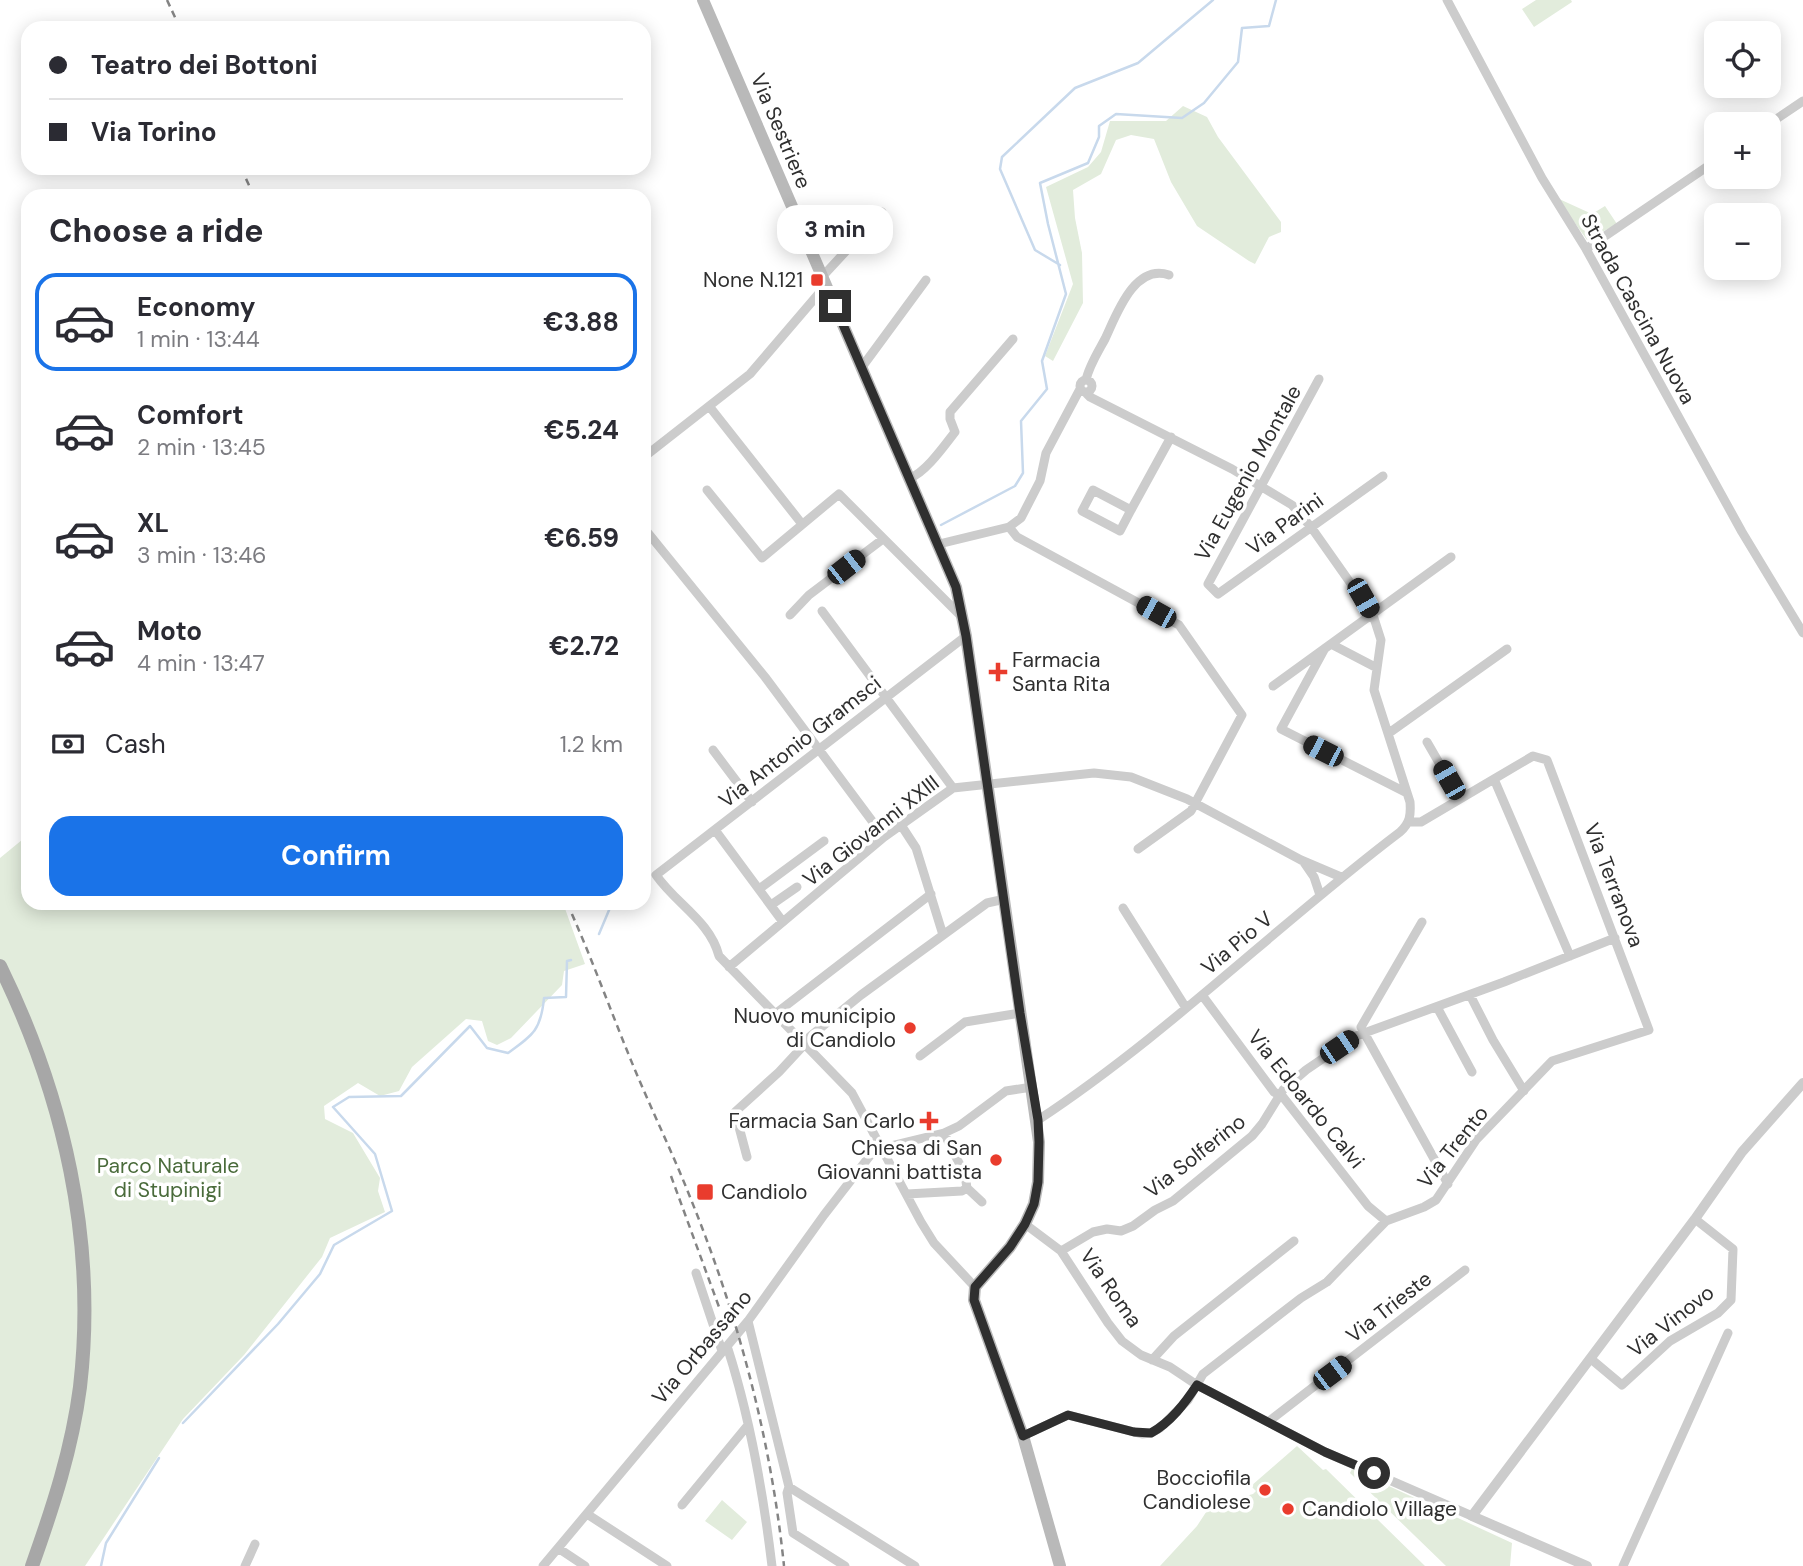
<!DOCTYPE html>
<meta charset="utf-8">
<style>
body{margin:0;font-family:"DM Sans",sans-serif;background:#f7f7f7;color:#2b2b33;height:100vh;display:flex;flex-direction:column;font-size:26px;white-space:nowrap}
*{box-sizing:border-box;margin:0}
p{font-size:23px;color:#7c7c81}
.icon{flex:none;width:38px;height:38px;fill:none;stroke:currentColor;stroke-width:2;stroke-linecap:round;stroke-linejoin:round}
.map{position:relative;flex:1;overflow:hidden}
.side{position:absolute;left:21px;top:189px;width:630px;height:721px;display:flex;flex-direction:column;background:#fff;border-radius:21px;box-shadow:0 4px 18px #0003}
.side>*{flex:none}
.banner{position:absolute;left:21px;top:21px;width:630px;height:154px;border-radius:21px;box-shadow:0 4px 18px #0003;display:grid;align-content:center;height:154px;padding:0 28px;background:#fff}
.buttons{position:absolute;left:1704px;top:21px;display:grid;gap:14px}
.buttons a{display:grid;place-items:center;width:77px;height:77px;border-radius:14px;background:#fff;box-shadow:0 4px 18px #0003;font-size:35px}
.end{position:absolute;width:32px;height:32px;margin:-16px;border:9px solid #2f2f2f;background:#fff;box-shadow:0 0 0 4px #fff}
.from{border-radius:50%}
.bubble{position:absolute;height:49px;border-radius:21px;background:#fff;box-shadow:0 4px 18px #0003;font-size:23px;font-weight:700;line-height:49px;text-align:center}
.car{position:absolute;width:21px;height:42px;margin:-21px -10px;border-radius:9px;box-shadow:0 0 5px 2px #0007;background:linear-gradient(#222 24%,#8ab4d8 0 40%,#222 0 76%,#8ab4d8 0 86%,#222 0)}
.banner b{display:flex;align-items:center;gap:24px;height:66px;font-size:26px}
.banner b+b{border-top:2px solid #e1e1e2}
.banner i{width:18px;height:18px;background:#2b2b33}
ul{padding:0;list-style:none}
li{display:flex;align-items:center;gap:21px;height:98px;margin:0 14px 10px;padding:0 14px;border:4px solid transparent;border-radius:21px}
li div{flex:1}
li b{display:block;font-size:26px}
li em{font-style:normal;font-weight:700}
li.selected{border-color:#1a73e8}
li>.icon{width:63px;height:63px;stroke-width:1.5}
h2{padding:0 28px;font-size:32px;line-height:84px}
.pay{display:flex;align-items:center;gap:18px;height:77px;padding:0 28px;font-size:26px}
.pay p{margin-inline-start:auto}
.cta{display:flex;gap:14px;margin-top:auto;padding:14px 28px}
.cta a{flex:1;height:80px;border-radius:21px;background:#1a73e8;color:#fff;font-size:28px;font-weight:700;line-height:80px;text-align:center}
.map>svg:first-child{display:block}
.green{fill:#e2ecdc}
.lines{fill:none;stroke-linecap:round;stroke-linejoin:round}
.stream{stroke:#c8d9ec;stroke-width:2.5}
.minor{stroke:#ccc;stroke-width:9}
.tertiary{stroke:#ccc;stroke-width:10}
.secondary{stroke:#b9b9b9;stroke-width:12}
.primary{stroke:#a7a7a7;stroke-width:14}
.rail{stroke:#848484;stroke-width:2.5;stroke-dasharray:7 5;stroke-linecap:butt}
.route{stroke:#2f2f2f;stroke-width:9}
.poi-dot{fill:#e93c2d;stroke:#fff;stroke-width:2.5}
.labels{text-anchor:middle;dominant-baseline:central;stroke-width:7;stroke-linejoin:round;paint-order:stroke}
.street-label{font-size:21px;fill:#2f2f2f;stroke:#fff}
.poi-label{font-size:21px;fill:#2f2f2f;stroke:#fff;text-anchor:end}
.park-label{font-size:21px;fill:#4a6b3b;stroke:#fff}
</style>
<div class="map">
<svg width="1803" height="1566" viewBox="0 0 1803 1566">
<rect width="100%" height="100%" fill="#fff"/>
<!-- green -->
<path class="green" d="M1536,0H1571L1572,2L1534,27L1522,9Z
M1183,106L1207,117L1218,137L1281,222V232L1269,237L1255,264L1249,261L1197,226L1171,182L1154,139L1131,135L1116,140L1101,174L1073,190L1075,218L1082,253L1083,303L1053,361L1045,356L1073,284L1046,187L1088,167L1101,152L1110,121H1166Z
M1557,198L1592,214L1605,206L1617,224L1587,240Z
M28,835V903H563L585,964L564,971L562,985L511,1038L497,1045L488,1041L482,1021L466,1019L412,1067L399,1091L380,1096L358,1083L324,1106L325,1119L353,1133L380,1178L378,1191L385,1212L330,1238L322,1257L244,1355L183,1419L85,1566H0V858Z
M1297,1446L1323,1470L1326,1469L1425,1566H1160L1197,1526L1214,1500L1220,1503L1253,1494L1256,1491L1251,1486Z
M1352,1469L1512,1543L1510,1566H1446L1350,1473Z
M722,1500L747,1522L732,1540L705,1521Z"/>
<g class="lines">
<!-- stream -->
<path class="stream" d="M1060,265L1035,250L1000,169L1002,157L1075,88L1138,63L1213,0
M941,525L1015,486L1023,473L1021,421L1047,389L1042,361L1066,294L1048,224L1040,183L1088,163L1099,137V126L1116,114L1182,118L1204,103L1238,62L1242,28L1269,26L1276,0
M599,934L612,903
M183,1423L278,1324L320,1274L334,1245L392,1211L375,1154L333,1107L349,1097L401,1096L470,1026L487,1048L508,1053C533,1035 541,1030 544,998L566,997L567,961L571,960
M101,1566L106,1543L159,1458"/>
<!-- minor -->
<path class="minor" d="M1447,0L1542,178L1586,249L1742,532L1803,633
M1769,124L1803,101
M1586,249L1717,160
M822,277L882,212
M862,367L926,280
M1319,379L1208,584L1218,594L1383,476
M1080 386a6 6 0 1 1 12 0a6 6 0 1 1-12 0Z
M1086,380C1089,366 1098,352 1105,339C1116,316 1134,263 1169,275
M709,406L802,524
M644,457L750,374L821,291L827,288
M910,478C926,472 944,446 955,432L950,419V412L1013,339
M707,490L762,558L839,494L961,616
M1093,490L1131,510L1120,531L1082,511Z
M1131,510L1171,437
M1009,527L1017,537L1179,625L1242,715L1191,811L1138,849
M644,528L765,677L884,837
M939,544L1009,527L1021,518L1040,481L1046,453L1080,389
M822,611L953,788
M790,615L809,595L883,539
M966,636L656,875C676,904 710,921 719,956L852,1093L921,1222L934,1243L975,1287
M1331,644L1377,668
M1325,648L1281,729L1407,793
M1273,686L1451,557
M1389,733L1507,649
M1427,742L1460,799
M713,750L752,802
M1494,779L1570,956
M901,825L916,848L943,935
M715,830L783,922
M1303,861L1314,877L1320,895
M759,889L824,841
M771,905L797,887
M1123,908L1186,1008
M1422,922L1361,1027L1448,1184
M729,967L884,837L953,788L1094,773L1131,777L1187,799L1301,860L1341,877
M1202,995L1274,1092L1283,1097L1368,1206L1386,1221
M1470,995L1493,1040L1524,1091
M1437,1007L1472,1072
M775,1014L931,894
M802,1043L861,995L987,903L1005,899
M920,1056L965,1022L1020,1013
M1038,1120C1167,1035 1277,925 1400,832C1410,823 1411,815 1410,802L1374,690L1381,640L1373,615L1311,527L1292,505L1232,469L1090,397L1086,393
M944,1133L965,1175L967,1188L982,1202
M747,1157L735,1112L779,1072L804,1045
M907,1194L962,1191L967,1188
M1025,1224L1061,1251L1108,1323L1122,1341L1141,1355L1170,1367L1197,1385L1325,1452L1472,1516
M1061,1251L1093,1232L1107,1229L1121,1231L1133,1226L1155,1210L1173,1201L1252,1136L1262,1124L1283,1090L1306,1070L1356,1036L1504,982L1615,938
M696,1273L722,1351
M748,1321L789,1487L915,1566
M727,1346C750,1417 763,1491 772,1566
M1591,1359L1622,1385L1670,1341L1718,1313L1731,1300L1733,1249L1695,1219
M1152,1360L1174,1336L1294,1241
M1268,1422L1465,1270
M1023,1436L1068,1415L1142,1434L1151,1433L1160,1428L1188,1400L1203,1374L1301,1298L1327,1282L1386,1221L1424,1207L1436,1200L1476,1140L1552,1061L1649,1030L1547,760L1533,756L1421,822H1409
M789,1487L787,1493L793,1533L845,1566
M682,1505L748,1425
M587,1514L667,1566
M558,1548L585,1566
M245,1566L255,1544
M543,1566L748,1321L824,1215L872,1153L882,1148L944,1133L959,1126L1006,1091L1032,1087
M1623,1566L1728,1333"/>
<!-- tertiary -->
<path class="tertiary" d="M1587,1566L1472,1516L1695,1219L1742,1152L1803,1083"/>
<!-- secondary -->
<path class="secondary" d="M703,0L956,587L966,636L1039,1142L1038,1182L1034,1204L1025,1224L1010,1247L975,1287L974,1300L1023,1436L1060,1566"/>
<!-- primary -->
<path class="primary" d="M0,966C64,1097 97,1241 80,1387C72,1449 53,1507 32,1566"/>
<!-- rail -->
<path class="rail" d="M167,0L180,28
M241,168L254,196
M567,903C592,958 612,1015 635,1070C653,1113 673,1154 690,1197C738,1315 771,1439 784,1566
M671,1176L719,1307"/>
</g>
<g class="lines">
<!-- route -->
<path class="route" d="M835,306L956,587L966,636L1020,1013L1038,1120L1039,1142L1038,1182L1034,1204L1025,1224L1010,1247L975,1287L974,1300L1023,1436L1068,1415L1134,1432L1151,1433C1171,1422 1185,1403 1197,1385L1325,1452L1374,1473"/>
</g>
<!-- markers -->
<g class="poi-dot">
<rect x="810" y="273" width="14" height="14" rx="3.5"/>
<path d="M994.5 661.5h7v7h7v7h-7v7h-7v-7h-7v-7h7z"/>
<circle cx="910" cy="1028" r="7"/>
<path d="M925.5 1110.5h7v7h7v7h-7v7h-7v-7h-7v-7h7z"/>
<circle cx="996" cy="1160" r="7"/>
<rect x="696" y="1183" width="18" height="18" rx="3.5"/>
<circle cx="1265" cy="1490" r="7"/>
<circle cx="1288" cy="1509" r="7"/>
</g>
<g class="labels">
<!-- street labels -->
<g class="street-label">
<text transform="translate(781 131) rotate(67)">Via Sestriere</text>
<text transform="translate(1638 309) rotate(61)">Strada Cascina Nuova</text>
<text transform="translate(1248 473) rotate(-61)">Via Eugenio Montale</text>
<text transform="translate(1285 524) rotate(-36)">Via Parini</text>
<text transform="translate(800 742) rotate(-38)">Via Antonio Gramsci</text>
<text transform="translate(871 831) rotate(-38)">Via Giovanni XXIII</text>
<text transform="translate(1614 885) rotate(69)">Via Terranova</text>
<text transform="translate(1237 943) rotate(-40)">Via Pio V</text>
<text transform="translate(1306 1099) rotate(51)">Via Edoardo Calvi</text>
<text transform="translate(1453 1147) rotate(-51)">Via Trento</text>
<text transform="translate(1195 1156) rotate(-38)">Via Solferino</text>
<text transform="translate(1111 1288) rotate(55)">Via Roma</text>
<text transform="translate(1389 1307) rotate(-38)">Via Trieste</text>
<text transform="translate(1671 1321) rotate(-38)">Via Vinovo</text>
<text transform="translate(702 1347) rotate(-50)">Via Orbassano</text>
</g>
<!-- poi labels -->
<g class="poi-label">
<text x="803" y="280">None N.121</text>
<text x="1012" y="660" text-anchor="start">Farmacia<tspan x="1012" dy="24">Santa Rita</tspan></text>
<text x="896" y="1016">Nuovo municipio<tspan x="896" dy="24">di Candiolo</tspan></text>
<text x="915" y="1121">Farmacia San Carlo</text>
<text x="982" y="1148">Chiesa di San<tspan x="982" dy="24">Giovanni battista</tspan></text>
<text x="721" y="1192" text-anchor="start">Candiolo</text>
<text x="1251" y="1478">Bocciofila<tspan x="1251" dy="24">Candiolese</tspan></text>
<text x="1302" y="1509" text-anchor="start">Candiolo Village</text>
</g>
<!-- park labels -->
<g class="park-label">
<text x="168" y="1166">Parco Naturale<tspan x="168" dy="24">di Stupinigi</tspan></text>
</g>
</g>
</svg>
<div class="buttons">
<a><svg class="icon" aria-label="locate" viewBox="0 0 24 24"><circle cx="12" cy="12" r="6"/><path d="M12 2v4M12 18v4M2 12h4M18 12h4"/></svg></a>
<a>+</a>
<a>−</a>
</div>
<i class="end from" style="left:1374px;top:1473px"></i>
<i class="end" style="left:835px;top:306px"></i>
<div class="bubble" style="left:777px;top:205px;width:116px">3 min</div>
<i class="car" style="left:846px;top:567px;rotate:52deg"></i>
<i class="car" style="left:1363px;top:598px;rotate:150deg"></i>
<i class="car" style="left:1156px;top:612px;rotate:299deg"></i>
<i class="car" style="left:1323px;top:751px;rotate:297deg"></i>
<i class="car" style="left:1449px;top:780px;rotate:330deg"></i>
<i class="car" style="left:1339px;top:1047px;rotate:56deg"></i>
<i class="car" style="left:1332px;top:1373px;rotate:53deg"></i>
<div class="banner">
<b><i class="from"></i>Teatro dei Bottoni</b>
<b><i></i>Via Torino</b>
</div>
<section class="side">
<h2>Choose a ride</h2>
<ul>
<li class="selected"><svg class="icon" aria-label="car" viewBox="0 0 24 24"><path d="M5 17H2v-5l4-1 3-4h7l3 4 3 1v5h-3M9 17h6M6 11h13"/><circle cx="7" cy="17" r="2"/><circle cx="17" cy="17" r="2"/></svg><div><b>Economy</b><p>1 min · 13:44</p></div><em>€3.88</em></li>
<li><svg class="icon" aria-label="car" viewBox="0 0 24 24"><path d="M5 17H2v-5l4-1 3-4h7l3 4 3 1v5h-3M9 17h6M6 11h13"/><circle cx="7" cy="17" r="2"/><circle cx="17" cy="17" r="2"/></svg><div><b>Comfort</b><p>2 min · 13:45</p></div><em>€5.24</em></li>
<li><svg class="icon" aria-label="car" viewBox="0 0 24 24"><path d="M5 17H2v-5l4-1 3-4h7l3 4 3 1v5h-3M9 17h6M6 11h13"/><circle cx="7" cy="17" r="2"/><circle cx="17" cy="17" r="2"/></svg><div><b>XL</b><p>3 min · 13:46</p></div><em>€6.59</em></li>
<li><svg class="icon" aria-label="car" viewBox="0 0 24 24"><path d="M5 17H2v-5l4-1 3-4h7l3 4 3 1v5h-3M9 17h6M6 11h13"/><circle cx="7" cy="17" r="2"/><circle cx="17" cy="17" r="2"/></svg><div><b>Moto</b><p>4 min · 13:47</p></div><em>€2.72</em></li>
</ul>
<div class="pay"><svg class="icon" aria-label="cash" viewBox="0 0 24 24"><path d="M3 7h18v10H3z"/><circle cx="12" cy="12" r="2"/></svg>Cash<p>1.2 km</p></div>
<div class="cta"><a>Confirm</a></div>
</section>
</div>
